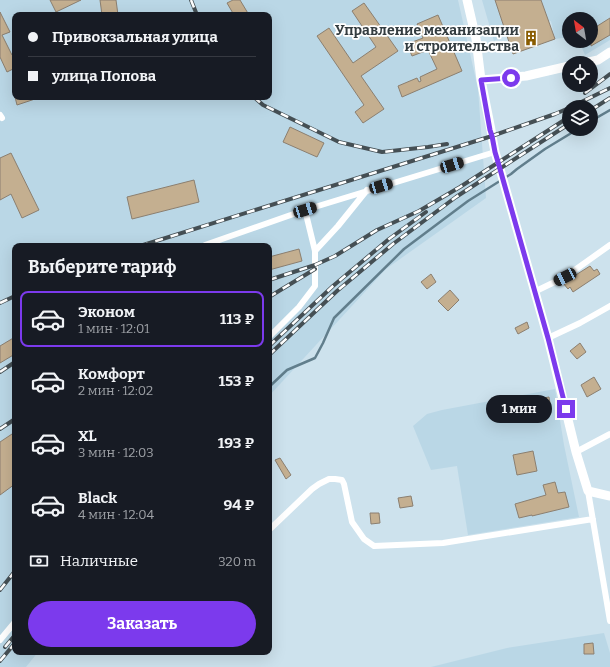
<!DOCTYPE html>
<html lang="ru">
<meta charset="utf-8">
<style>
body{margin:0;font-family:Bitter,serif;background:#242831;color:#f1f3f6;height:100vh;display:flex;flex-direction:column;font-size:15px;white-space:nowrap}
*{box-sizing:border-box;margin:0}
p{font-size:13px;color:#9ea1a6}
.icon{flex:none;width:22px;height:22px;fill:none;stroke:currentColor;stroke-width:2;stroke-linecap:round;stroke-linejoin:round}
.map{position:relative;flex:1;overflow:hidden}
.sheet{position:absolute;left:12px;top:243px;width:260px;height:412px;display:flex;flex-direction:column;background:#171b24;border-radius:8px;box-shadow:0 4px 16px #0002}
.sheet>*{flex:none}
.guide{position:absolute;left:12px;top:12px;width:260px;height:88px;border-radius:8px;box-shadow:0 4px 16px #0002;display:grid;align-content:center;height:88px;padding:0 16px;background:#171b24}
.needle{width:26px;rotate:329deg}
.tools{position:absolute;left:562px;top:12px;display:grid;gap:8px}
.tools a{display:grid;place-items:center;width:36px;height:36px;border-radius:50%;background:#171b24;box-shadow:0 4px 16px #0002;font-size:20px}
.end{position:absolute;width:18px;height:18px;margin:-9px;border:5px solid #7c3aed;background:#fff;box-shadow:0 0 0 2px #fff}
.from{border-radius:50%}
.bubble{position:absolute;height:28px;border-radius:14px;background:#171b24;box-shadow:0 4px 16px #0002;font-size:13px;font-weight:700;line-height:28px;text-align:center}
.car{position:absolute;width:12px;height:24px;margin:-12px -6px;border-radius:5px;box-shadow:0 0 3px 1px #0007;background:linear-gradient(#222 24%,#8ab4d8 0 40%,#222 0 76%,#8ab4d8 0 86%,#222 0)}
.guide b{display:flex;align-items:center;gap:14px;height:38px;font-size:15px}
.guide b+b{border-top:1px solid #363941}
.guide i{width:10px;height:10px;background:#f1f3f6}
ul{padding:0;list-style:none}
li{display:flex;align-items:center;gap:12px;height:56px;margin:0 8px 6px;padding:0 8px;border:2px solid transparent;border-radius:8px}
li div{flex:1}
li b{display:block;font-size:15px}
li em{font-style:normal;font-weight:700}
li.current{border-color:#7c3aed}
li>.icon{width:36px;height:36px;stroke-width:1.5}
h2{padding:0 16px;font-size:18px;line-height:48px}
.pay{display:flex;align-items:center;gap:10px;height:44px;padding:0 16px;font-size:15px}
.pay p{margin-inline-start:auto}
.action{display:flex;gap:8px;margin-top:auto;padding:8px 16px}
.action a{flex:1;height:46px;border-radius:24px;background:#7c3aed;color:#fff;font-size:16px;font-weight:700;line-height:46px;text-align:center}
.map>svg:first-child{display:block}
.built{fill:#bad7e6;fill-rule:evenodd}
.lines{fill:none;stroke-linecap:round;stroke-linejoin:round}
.stream{stroke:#617e8c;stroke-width:2.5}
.building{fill:#c4af90;stroke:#8b7f70}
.street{stroke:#fff;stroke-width:6}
.secondary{stroke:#fff;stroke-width:9}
.rail-casing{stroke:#454f54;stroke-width:4}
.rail{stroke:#fff;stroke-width:2.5;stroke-dasharray:8;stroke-linecap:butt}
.route{stroke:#7c3aed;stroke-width:5}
.labels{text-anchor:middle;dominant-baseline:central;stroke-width:3.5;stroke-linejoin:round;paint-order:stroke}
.poi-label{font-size:14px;font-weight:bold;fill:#333c40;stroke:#fff;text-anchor:end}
</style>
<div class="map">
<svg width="610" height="667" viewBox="0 0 610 667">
<rect width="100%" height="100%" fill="#cde2ed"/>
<!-- built -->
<path class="built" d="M0,0H458L478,89L486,198L386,269L269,396V246H15V652H38L26,667H0ZM15,15H269V97H15Z
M482,0H610V40L585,55L579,41H591V19H569V37L555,39L551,21L507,34L494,41Z
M555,389L564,445L579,517L468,535L457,466L431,470L413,426L427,414L442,410Z
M604,633L610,653V667H431L507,648Z"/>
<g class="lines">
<!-- stream -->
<path class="stream" d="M591,121L610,110
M269,387L287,370L315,358L323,343L334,318L404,249L468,201L511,174L517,169L545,149L578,129"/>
</g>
<!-- building -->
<path class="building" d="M50,0H81L56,12Z
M100,0H116L118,15H102Z
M233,0H240L249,15H234L227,3Z
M495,0H541L555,39L513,54Z
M364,3L398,51L361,76L384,109L363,123L355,112L364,105L317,36L329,28L353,63L376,47L352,11Z
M0,12L10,32L2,35L12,55H13L15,59V68L7,72L0,57Z
M438,15L462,71L402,97L398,86L417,78L419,82L421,81L420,77L437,69L428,50L412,56L407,44L423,38L417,24Z
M610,18V35L591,46V30Z
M15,97H38V98L17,105Z
M290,127L324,143L317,157L283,142Z
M11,153L39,210L22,218L11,194L0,200V158Z
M194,180L199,202L132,219L127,197Z
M299,249L302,261L269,270V257Z
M590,266L594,271L597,269L600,274L573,292L570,287L568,289L563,283Z
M431,274L436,282L427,289L421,282Z
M450,290L459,300L448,311L438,301Z
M527,322L529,328L518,334L515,328Z
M15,337V354L0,363V346Z
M580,343L586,352L577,359L570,351Z
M594,377L601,389L587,397L581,385Z
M549,397L551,409L528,413L526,401Z
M15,432V484L0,495V442Z
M533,451L537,471L517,475L513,455Z
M280,458L291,475L286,479L275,460Z
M555,482L558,493L565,492L569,507L532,516V515L519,518L515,504L546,495L543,485Z
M411,496L413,506L400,508L398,498Z
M370,513H379L380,523L371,524Z
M593,643L594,654H584V644Z"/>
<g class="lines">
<!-- street -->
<path class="street" d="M0,115L2,118
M205,245L305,210L495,152
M315,251L338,226L367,190
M534,292L565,277L610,245
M269,337L299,307L315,286V251L305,210
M548,338L580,323L610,306
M576,452L610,434
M588,491L610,621
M269,530L312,489L319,484L329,479H335L342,480L344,484L352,522L364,539L374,546L443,543L593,519
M0,640L15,622"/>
<!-- secondary -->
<path class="secondary" d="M467,0L476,39L481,80L491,130L492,136L495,152L498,162L548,338L576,452L588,491L610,496
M584,63L598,60L610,52
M481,80L526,76L569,66"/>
<!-- rail casing -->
<g class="rail-casing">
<path id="rail" d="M191,0L197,15
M585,93L610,74
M254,97L263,105L339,142L382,152L428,147L447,144
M571,107L610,88
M591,110L610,98
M140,246L492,136L555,114L569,108
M269,280L315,265L335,256L377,230L419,211L460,187L569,117
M269,297L315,269
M0,303L15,296
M269,346L333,286L389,239L426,212
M269,355L337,291L393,244L456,197L569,124
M0,372L15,362
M0,429L15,419
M0,590L15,571
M5,647L15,635
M0,661L15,643"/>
</g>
<!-- rail -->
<use href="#rail" class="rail"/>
</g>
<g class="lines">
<!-- route -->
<path class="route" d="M511,78L481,80L490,130L492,136L495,152L498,162L548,338L566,409"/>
</g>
<!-- icons -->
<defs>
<g id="building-bare" transform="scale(1.2)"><path d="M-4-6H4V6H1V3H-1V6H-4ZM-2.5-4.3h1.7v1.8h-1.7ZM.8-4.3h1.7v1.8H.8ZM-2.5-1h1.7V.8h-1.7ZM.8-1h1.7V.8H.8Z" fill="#895c00" stroke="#fff" stroke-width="2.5" paint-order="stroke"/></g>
</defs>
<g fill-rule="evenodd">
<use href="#building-bare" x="531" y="38"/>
</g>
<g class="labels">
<!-- poi labels -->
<g class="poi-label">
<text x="519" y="30">Управление механизации<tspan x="519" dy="16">и строительства</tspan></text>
</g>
</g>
</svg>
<div class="tools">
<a><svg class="needle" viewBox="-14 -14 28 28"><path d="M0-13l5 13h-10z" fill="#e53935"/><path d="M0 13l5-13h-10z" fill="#9ea1a6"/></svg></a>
<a><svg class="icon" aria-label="locate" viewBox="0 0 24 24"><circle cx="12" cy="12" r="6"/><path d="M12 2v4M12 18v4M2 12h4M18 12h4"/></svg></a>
<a><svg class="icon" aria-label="layers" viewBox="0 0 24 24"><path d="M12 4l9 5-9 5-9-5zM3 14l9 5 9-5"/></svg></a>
</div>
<i class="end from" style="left:511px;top:78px"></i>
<i class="end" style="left:566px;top:409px"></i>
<div class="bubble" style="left:486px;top:395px;width:66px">1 мин</div>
<i class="car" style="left:452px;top:165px;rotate:73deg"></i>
<i class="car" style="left:381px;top:186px;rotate:74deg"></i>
<i class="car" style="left:305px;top:210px;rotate:73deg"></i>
<i class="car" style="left:565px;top:277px;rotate:243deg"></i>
<div class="guide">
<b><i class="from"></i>Привокзальная улица</b>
<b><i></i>улица Попова</b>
</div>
<section class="sheet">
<h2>Выберите тариф</h2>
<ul>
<li class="current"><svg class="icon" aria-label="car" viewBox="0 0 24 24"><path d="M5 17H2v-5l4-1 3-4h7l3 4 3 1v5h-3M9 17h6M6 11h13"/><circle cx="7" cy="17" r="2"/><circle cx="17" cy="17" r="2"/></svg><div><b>Эконом</b><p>1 мин · 12:01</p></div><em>113 ₽</em></li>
<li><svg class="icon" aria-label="car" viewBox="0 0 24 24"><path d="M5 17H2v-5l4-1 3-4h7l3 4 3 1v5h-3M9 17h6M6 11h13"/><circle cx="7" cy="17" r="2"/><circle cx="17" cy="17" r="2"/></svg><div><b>Комфорт</b><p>2 мин · 12:02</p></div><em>153 ₽</em></li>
<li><svg class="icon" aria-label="car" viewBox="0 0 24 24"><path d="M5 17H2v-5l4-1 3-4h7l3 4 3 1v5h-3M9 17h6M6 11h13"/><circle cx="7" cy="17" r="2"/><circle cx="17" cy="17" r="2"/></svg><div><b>XL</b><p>3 мин · 12:03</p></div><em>193 ₽</em></li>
<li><svg class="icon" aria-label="car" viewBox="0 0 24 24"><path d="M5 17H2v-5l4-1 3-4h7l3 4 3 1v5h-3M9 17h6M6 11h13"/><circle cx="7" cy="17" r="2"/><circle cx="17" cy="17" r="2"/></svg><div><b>Black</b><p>4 мин · 12:04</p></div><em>94 ₽</em></li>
</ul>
<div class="pay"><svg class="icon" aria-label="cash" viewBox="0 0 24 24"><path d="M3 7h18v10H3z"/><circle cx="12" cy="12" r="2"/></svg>Наличные<p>320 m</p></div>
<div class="action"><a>Заказать</a></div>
</section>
</div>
